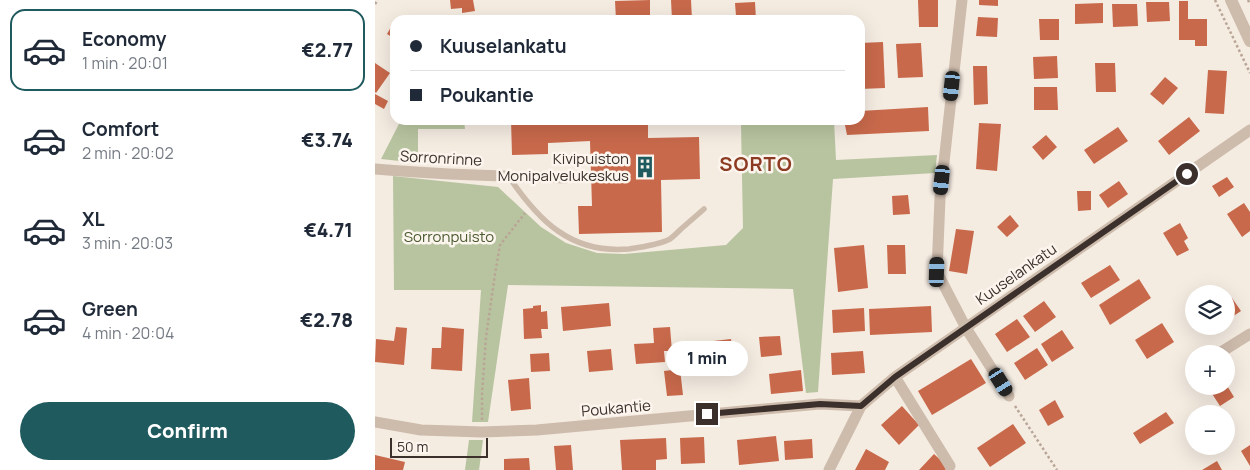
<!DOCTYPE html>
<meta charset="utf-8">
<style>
body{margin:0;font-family:Manrope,sans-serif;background:#f6f6f7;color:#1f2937;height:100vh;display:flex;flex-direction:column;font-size:19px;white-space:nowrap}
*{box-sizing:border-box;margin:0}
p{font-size:16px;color:#747a83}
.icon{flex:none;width:28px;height:28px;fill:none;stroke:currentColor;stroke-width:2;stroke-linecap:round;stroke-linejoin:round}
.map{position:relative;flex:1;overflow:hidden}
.panel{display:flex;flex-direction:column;background:#fff;width:375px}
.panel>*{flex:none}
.banner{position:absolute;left:15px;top:15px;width:475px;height:110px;border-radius:15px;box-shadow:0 5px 20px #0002;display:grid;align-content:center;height:110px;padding:0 20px;background:#fff}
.fabs{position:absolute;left:810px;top:285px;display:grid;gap:10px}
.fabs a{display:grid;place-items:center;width:50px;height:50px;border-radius:50%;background:#fff;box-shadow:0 5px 20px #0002;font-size:25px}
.scale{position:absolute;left:15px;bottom:12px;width:98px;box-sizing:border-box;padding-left:5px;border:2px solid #3b302b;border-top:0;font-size:14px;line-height:18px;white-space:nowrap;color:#3b302b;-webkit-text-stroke:4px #fbf5ee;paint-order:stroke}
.end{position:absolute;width:22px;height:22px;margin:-11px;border:6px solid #3b302b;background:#fff;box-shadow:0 0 0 2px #fff}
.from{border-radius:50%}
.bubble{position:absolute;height:35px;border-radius:18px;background:#fff;box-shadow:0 5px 20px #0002;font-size:16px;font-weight:800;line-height:35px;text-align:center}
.car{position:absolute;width:15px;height:30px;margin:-15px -8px;border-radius:6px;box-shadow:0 0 4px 1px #0007;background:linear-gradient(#222 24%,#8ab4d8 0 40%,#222 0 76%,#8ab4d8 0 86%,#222 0)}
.banner b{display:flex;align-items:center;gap:18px;height:48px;font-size:19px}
.banner b+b{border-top:1px solid #e0e1e3}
.banner i{width:12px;height:12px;background:#1f2937}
ul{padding:9px 0 0;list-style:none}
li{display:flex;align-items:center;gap:15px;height:82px;margin:0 10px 8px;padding:0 10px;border:2px solid transparent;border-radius:15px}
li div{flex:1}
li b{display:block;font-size:19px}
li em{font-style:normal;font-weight:800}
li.current{border-color:#1f5a5e}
li>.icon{width:45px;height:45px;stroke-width:1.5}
.primary-button{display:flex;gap:10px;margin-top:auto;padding:10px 20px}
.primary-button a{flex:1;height:58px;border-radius:30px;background:#1f5a5e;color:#fff;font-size:20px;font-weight:800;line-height:58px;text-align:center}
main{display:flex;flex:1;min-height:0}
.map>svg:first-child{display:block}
.green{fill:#b8c4a0}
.building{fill:#c8694b}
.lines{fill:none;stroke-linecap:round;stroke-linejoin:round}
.path{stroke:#b9a596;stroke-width:2.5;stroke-dasharray:2.5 2.5;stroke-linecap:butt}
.service{stroke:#cdbbac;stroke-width:5.5}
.minor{stroke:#cdbbac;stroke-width:11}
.tertiary{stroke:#cdbbac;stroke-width:12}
.route{stroke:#3b302b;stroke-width:6}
.labels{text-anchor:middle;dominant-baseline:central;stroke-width:5;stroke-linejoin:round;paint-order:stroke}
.street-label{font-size:15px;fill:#3b302b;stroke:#fbf5ee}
.poi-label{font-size:15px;fill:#3b302b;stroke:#fbf5ee;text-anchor:end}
.park-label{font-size:15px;fill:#4a5a2e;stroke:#fbf5ee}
.district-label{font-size:20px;font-weight:bold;letter-spacing:1px;fill:#8c3b22;stroke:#fbf5ee}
</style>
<main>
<section class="panel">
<ul>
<li class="current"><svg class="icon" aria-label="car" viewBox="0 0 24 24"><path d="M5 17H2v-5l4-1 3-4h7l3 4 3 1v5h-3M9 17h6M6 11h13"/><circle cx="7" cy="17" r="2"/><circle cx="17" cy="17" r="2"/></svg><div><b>Economy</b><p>1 min · 20:01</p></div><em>€2.77</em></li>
<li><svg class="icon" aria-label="car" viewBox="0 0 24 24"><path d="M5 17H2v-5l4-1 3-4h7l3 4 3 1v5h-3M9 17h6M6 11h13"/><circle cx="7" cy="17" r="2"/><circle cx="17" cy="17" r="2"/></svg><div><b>Comfort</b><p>2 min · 20:02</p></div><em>€3.74</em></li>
<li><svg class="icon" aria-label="car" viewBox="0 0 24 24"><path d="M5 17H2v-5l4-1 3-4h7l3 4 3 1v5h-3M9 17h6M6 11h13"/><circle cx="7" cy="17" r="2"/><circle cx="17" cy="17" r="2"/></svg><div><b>XL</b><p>3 min · 20:03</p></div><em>€4.71</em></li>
<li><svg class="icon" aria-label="car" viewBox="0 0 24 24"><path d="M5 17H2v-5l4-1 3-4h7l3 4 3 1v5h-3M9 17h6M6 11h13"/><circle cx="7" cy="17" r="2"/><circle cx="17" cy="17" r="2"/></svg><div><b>Green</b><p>4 min · 20:04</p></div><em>€2.78</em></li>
</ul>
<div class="primary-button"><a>Confirm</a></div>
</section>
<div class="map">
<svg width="875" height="470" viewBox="0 0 875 470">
<rect width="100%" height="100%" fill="#f4ebe1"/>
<!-- green -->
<path class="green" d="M26,120H89L90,129H43V163L6,159Z
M321,120H459L461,160L562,155L560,173L458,179L443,392L431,393L418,289L133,285L113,422H97L106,290H19L18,176L123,187L166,227L191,243L222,253L249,254L351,245L368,228L366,124L330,125Z
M94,440H108L104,470H90Z"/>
<!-- building -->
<path class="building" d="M75,0H98L100,11L87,13V8L76,9Z
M275,0V20H241L240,1Z
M296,0H316L317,20H297Z
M543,0H563V27H544Z
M604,0H623V6L604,5Z
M804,1H813V19H832V46H820V40H804Z
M380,2L381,20H342V17L361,16L360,3Z
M771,2H794L795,21L772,22Z
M728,3V23L700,24V4Z
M737,4H762L763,26L738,27Z
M603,17L623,18L622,37L601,36Z
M664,19H684V40H665Z
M20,20V39L12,34Z
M508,42L510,88L485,89V43Z
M546,43L548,77L523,78L521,44Z
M682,56L683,78L659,79L658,57Z
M0,63L15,73L1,93L0,92Z
M720,63H740L741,92H721Z
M598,66H612L613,104L599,105Z
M833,70L852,71L849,114L830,113Z
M790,77L803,88L788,105L775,94Z
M659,87H682L683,110H659Z
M0,94L13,101L9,109L0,104Z
M553,107L554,131L472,135L469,120H485V111Z
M814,117L825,131L794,155L783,141Z
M136,120H273V138L324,137L325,179L286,180L287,232L204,234L203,206H217L215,141L173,143V154L137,155Z
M604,123L626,124L622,171L601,169Z
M743,127L753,141L719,164L709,150Z
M671,135L682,147L668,160L657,147Z
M852,177L859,187L844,197L837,186Z
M744,181L753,194L733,208L724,195Z
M702,191H716V210L703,211Z
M533,195L535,214L518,215L517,196Z
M869,203L875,212V231L867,237L852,214Z
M635,215L644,226L632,237L622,227Z
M805,223L813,238L809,241L814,250L802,256L788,233Z
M581,229L599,231L592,274L574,271Z
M489,245L493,288L463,292L459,248Z
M512,245H530L531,274H513Z
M735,265L745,280L716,298L706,283Z
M764,279L776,298L735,325L724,305Z
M857,298L866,311L851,321V301Z
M669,301L681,317L660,332L648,316Z
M234,303L236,326L188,331L186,307Z
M166,305V312L172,311L173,329H166L167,338L149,339L148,309L158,308V306Z
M556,306L557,332L495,335L494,309Z
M489,308L490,331L458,333L457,310Z
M642,319L655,337L632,352L620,334Z
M787,323L799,342L772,359L760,340Z
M21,327L32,328L29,365L0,362L1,339L19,341Z
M67,327L89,329L87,371L56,369L57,348H66Z
M295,327L297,351H289L290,362L261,364L259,344L279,343L278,328Z
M687,330L699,348L677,362L666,344Z
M405,336L407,355L386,357L384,337Z
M356,339L358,357L323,361L321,343Z
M662,348L673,365L650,380L639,363Z
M236,349L238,370L214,372L212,351Z
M488,351L490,373L457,375L456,353Z
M174,353L175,371L156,372L155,354Z
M596,359L611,383L557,415L543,391Z
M305,369L308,395L292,396L289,371Z
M426,370L428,391L396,394L394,374Z
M154,378L156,409L136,411L133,380Z
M851,384L859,397L845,406L832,386H851Z
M680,400L689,417L673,426L664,410Z
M527,406L544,425L524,445L506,425Z
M791,412L799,423L765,444L758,433Z
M638,424L651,443L615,467L602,448Z
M401,436L404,461L364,465L362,440Z
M329,437L330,463L306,464L305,438Z
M291,438L292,459L281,460V470H247L245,440Z
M437,439L438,458L410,460L409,441Z
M196,445L198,470H181L179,446Z
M875,445V466L866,451Z
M491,449L514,462L510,470H480Z
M559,454L573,467L570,470H544Z
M0,455L30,462L28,470H0Z
M154,458L155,470H129V459Z
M842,461L847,470H827Z"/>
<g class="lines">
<!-- path -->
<path class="path" d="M840,0L875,73
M873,0L875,4
M0,4L3,0
M640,406L682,470
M107,420V394L111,337L120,274L125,245L150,213"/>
<!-- service -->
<path class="service" d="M134,177C164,221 196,254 254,249C268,247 283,245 295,239C299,236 303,232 306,229C314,222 322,215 329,209"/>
<!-- minor -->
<path class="minor" d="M587,0L565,198L562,272L591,328L634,396
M0,169C63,175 126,176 190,178
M843,354L875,334
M520,377L575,466
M0,422L46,430L107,432L162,430L445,404L486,406
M454,470L486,406L520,377L875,130"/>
<!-- tertiary -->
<path class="tertiary" d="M856,0L875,41"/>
</g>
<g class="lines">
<!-- route -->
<path class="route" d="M332,414L445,404L486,406L520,377L812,174"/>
</g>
<!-- icons -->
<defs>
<g id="building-bare" transform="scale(1.725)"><path d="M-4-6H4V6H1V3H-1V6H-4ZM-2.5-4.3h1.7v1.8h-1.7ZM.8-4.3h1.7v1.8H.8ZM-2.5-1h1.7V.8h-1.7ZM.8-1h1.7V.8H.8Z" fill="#1f5a5e" stroke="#fbf5ee" stroke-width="2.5" paint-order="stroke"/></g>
</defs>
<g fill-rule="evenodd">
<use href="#building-bare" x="270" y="167"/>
</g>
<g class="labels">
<!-- street labels -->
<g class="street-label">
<text transform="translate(66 158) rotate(3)">Sorronrinne</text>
<text transform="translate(641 274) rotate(-35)">Kuuselankatu</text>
<text transform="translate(241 408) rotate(-5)">Poukantie</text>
</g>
<!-- poi labels -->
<g class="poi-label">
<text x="254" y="158">Kivipuiston<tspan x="254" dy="17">Monipalvelukeskus</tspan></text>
</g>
<!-- park labels -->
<g class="park-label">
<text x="74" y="236">Sorronpuisto</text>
</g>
<!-- district labels -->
<g class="district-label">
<text x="381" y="163">SORTO</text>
</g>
</g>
</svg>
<div class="fabs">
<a><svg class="icon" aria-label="layers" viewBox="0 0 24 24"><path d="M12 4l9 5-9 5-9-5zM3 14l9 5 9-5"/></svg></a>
<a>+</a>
<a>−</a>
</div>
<div class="scale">50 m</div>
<i class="end from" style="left:812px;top:174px"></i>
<i class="end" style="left:332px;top:414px"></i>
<div class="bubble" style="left:291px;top:341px;width:82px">1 min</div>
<i class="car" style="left:577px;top:86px;rotate:186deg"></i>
<i class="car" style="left:567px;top:180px;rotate:186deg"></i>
<i class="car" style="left:562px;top:272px;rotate:2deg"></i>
<i class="car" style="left:626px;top:382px;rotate:148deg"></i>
<div class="banner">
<b><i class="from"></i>Kuuselankatu</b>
<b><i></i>Poukantie</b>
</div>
</div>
</main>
